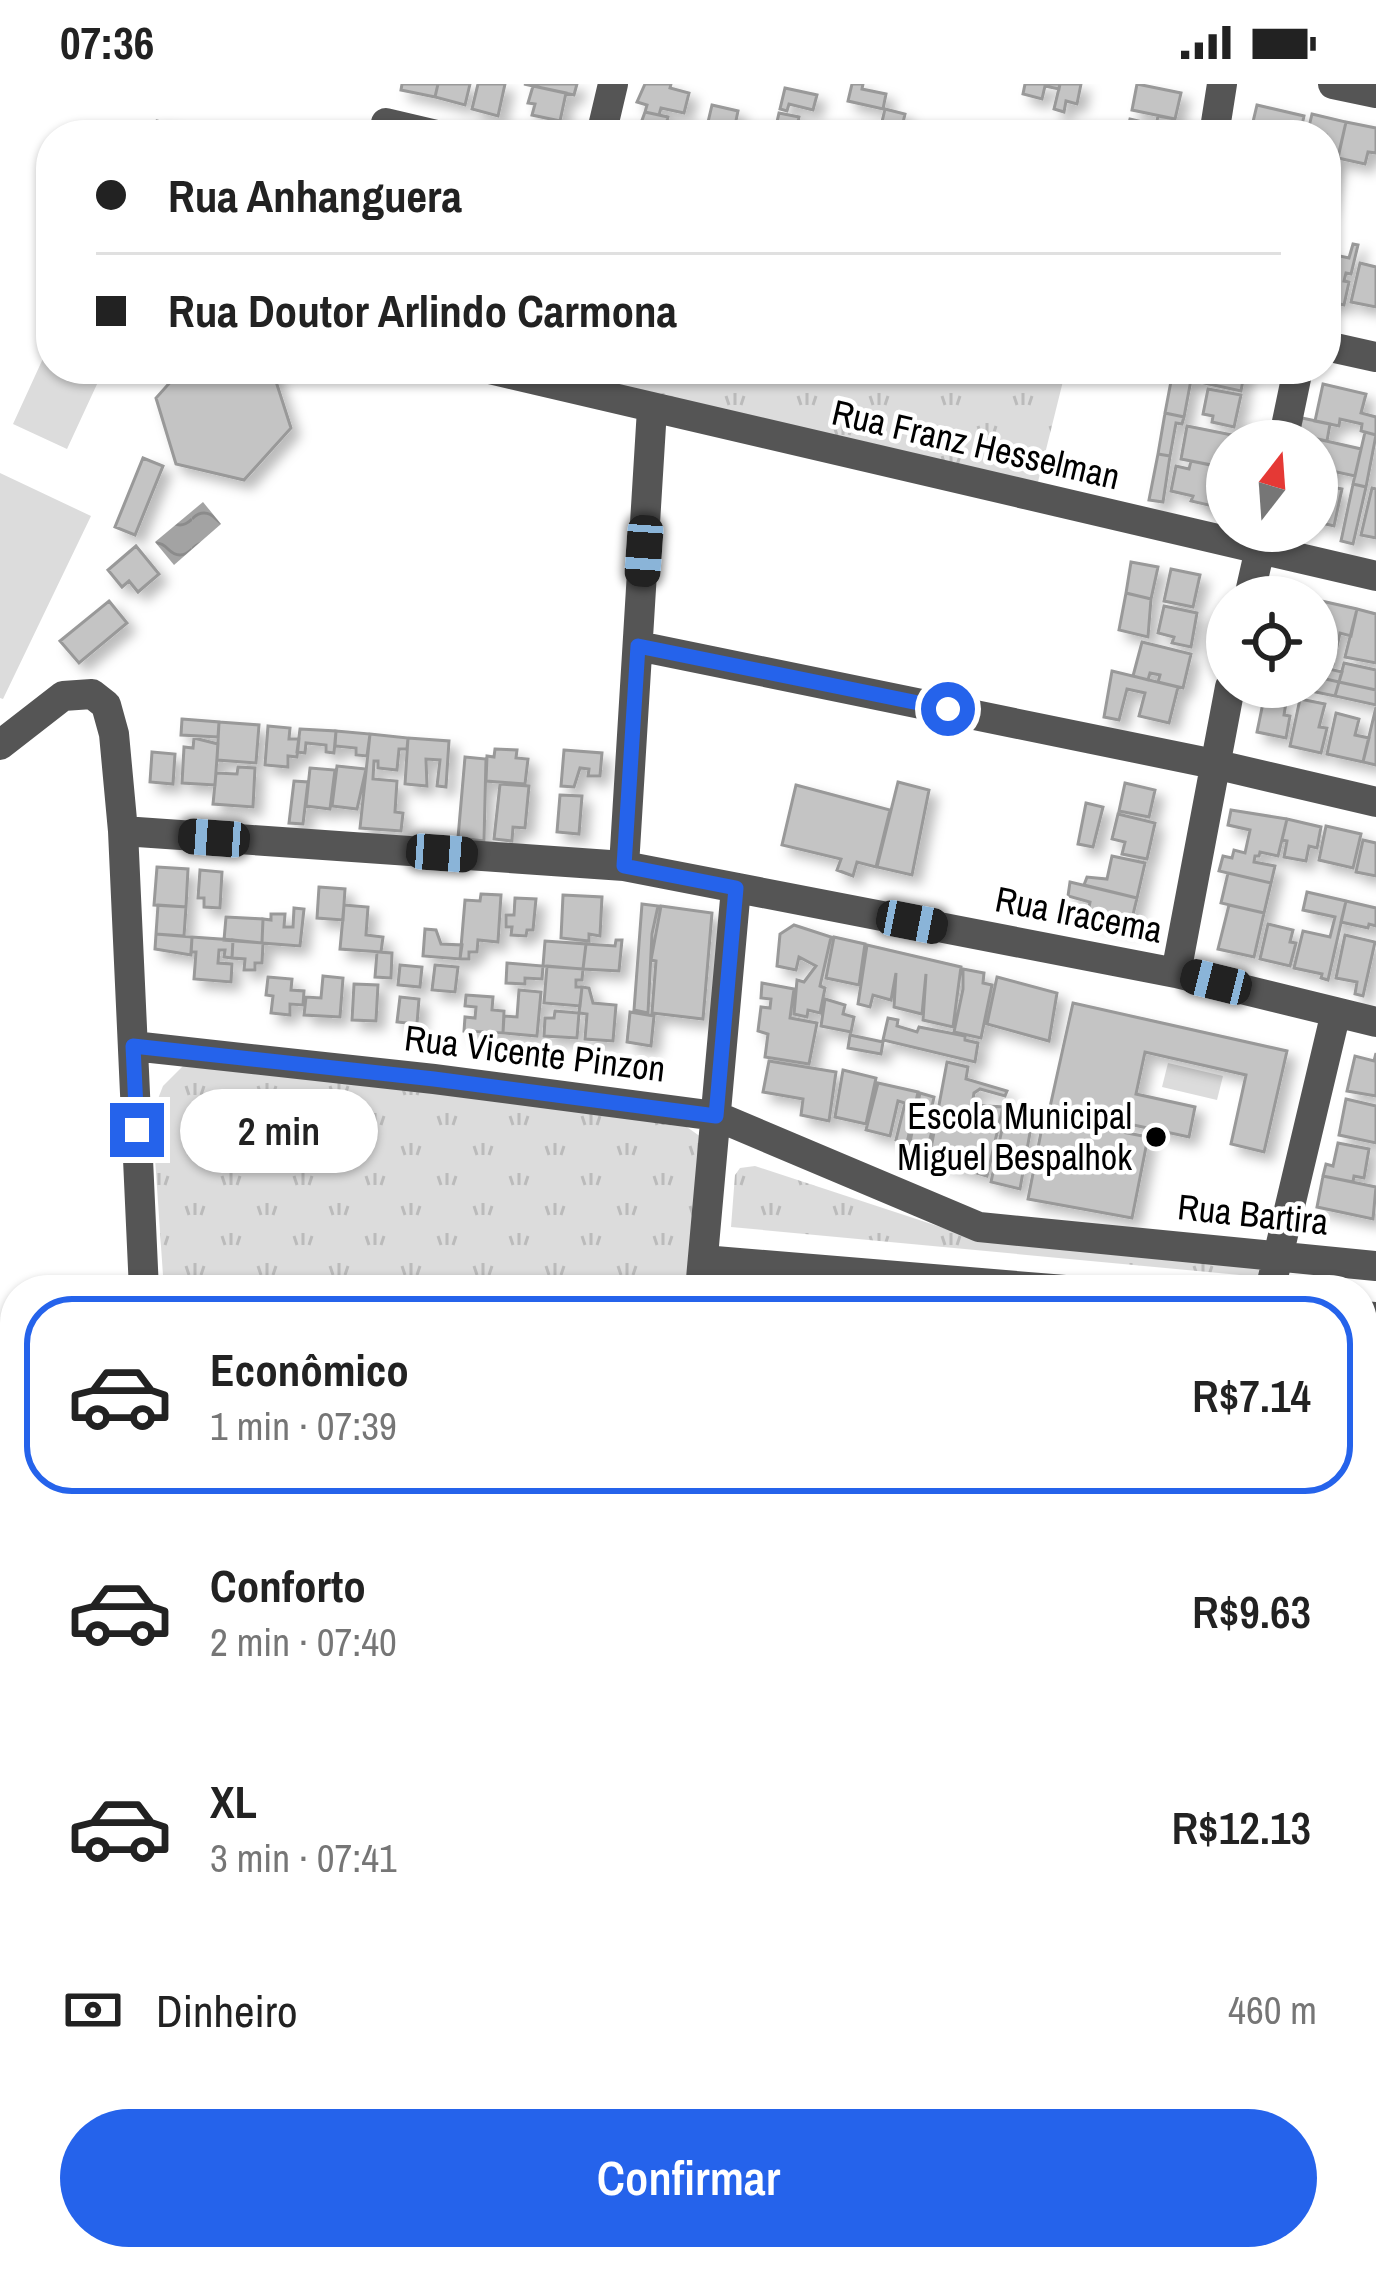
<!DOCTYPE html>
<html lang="pt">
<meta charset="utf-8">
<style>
body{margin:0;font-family:"Archivo Narrow",sans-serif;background:#f2f2f2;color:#222;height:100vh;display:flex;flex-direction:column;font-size:45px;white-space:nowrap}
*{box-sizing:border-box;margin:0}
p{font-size:39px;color:#767676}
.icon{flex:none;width:66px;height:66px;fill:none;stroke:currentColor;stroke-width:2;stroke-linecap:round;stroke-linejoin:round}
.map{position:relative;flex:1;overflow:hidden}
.drawer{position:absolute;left:0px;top:1191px;width:1377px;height:996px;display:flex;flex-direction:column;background:#fff;border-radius:48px 48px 0 0;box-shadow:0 3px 9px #0004}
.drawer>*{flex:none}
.banner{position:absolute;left:36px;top:36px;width:1305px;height:264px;border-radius:48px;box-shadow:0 3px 9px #0004;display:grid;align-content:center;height:264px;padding:0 60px;background:#fff}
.needle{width:78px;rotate:17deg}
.fabs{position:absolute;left:1206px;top:336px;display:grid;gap:24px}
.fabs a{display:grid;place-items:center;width:132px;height:132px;border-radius:50%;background:#fff;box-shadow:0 3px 9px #0004;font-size:60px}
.end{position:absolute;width:54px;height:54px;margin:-27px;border:15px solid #2563eb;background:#fff;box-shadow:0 0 0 6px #fff}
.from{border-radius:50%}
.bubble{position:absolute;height:84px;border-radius:42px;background:#fff;box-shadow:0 3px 9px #0004;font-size:39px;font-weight:600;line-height:84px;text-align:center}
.car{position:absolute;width:36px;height:72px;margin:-36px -18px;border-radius:15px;box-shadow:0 0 9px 3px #0007;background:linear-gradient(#222 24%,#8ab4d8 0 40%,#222 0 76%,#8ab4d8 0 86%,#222 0)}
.banner b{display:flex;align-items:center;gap:42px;height:114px;font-size:45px}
.banner b+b{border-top:3px solid #e0e0e0}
.banner i{width:30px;height:30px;background:#222}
ul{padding:21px 0 0;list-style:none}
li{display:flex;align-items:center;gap:36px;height:198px;margin:0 24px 18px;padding:0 36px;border:6px solid transparent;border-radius:48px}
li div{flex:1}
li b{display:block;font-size:45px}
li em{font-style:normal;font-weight:600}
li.selected{border-color:#2563eb}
li>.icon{width:108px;height:108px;stroke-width:1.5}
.pay{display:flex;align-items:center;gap:30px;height:132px;padding:0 60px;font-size:45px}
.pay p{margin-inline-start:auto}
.primary-button{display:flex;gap:24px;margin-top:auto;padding:24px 60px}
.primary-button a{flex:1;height:138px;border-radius:72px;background:#2563eb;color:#fff;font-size:48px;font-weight:600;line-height:138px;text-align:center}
.status{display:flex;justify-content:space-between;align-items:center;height:84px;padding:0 60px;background:#fff;direction:ltr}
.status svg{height:33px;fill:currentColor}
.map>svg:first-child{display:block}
.green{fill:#dcdcdc}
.park{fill:url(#park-tufts)}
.water{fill:url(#water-waves)}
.building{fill:#c4c4c4;stroke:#999;stroke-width:3;filter:url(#shadow)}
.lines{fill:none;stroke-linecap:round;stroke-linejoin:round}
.minor{stroke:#555;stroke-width:30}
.route{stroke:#2563eb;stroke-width:15}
.poi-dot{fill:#000;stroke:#fff;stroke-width:4.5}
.labels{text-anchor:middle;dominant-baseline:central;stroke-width:9;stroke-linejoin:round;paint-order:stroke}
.street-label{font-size:36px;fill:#000;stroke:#fff}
.poi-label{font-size:36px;fill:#000;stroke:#fff;text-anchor:end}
</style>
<div class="status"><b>07:36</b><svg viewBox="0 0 49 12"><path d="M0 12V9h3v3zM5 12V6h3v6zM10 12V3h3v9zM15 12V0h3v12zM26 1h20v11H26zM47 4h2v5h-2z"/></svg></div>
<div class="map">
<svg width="1376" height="2187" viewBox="0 0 1376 2187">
<defs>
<pattern id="park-tufts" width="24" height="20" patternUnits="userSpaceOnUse" patternTransform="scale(3)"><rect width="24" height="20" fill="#dcdcdc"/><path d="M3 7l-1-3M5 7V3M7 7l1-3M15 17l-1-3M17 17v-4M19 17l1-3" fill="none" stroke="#bbb"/></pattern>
<pattern id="water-waves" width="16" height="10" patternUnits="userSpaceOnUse" patternTransform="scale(3)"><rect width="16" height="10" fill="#a3a3a3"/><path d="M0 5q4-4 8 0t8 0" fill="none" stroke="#8b8b8b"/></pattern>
<filter id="shadow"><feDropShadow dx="8" dy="8" stdDeviation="6" flood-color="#0004"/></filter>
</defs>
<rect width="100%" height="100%" fill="#fff"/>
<!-- green -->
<path class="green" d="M51,257V285H104L67,365L13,340Z
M0,389L91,432L3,615L0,614Z
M1168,979L1223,992L1217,1016L1162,1003Z"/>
<!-- park -->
<path class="park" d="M581,285H1066L1037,402L606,303Z
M187,978L684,1041L701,1053L686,1206H164L152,1030L163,1002Z
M755,1082L971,1153L1262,1184L1261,1193L731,1143L735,1091L740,1084Z
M1362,1248L1376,1250V1379L1362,1376Z"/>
<!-- water -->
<path class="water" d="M203,418L221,440L174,481L155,458Z"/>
<!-- building -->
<path class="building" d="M402,0H438L435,13L401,6Z
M438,0H470L465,21L435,13Z
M478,0H505L498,32L472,25Z
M524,0H577L574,11Z
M645,0H671L670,4L689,9L684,29L661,24L659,31L645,28L647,21L637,18Z
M852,0H863L862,5L886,10L883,25L848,17Z
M1025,0H1060L1059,5L1045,2L1042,15L1023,10Z
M1060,0H1081L1077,20L1066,17L1064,28L1054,25Z
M1137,0L1181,9L1175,35L1132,26Z
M533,2L566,9L560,37L532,31L535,20L528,19Z
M785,4L817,11L813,26L789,20L787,27L780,25Z
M712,21L738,27L733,51H705Z
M1257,21L1304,32L1300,51H1257L1259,43L1252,42Z
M885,25L905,30L901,47L881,42Z
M645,28L668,33L666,41L677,43L675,51L637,50Z
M779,29L799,33L795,51H774Z
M1312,30L1346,38L1326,125V51H1307Z
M1158,32L1175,35L1171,51H1126L1130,35L1156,41Z
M157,37L181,43L179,51H153Z
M1346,38L1376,44V69L1368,68L1365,80L1338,74Z
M1353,160L1358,161L1351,190L1346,189L1344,197L1349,198L1344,221L1326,217V169L1349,174Z
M1360,179L1376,183V223L1351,218Z
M182,285H272L291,344L244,396L176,380L156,314Z
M1173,285H1245L1241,307L1172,292Z
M1172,292L1191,296L1184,333L1165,329Z
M1323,300L1366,310L1361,329L1376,333V351L1361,347L1362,340L1340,335L1339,342L1315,337Z
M1208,305L1241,311L1234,343L1212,338L1213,332L1203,330Z
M1165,329L1184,333L1182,340L1176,339L1170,372L1158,370Z
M1302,334L1330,340L1327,357L1298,351Z
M1187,342L1237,352L1236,357H1227V384L1181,375Z
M1365,348L1376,351L1366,403L1353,400Z
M1313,354L1361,365L1355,392L1332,387L1330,395L1317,393V357Z
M1158,370L1170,372L1163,418L1149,416Z
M143,374L163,382L135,451L115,443Z
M1191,377L1225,384L1217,423L1191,417L1193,412L1171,407L1176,382L1189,385Z
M1317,400L1342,405L1334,442L1317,438Z
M1353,400L1366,403L1353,460L1341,457Z
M1372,404L1376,405V454L1361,451Z
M136,462L159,490L138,508L129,497L122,503L108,486Z
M1131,478L1158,483L1151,515L1126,509Z
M1171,485L1200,491L1193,523L1164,517Z
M1126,509L1151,515L1148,553L1119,546Z
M1317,516L1357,525L1351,552L1340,549L1333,581L1317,577Z
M109,517L127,539L79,579L60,557Z
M1164,522L1197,529L1191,563L1172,559L1174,553L1158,549Z
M1357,525L1376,530V579L1345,573Z
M1142,558L1191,570L1183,604L1158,598L1160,591L1150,589L1148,596L1133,592Z
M1344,579L1376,586V606L1339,598Z
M1317,582L1342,588L1339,598L1317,593Z
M1112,587L1178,603L1169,639L1139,632L1145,609L1127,605L1119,636L1104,633Z
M1317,593L1339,598L1335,612L1296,604L1317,603Z
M1339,598L1376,606V621L1335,612Z
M1264,614L1286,619L1284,631L1290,632L1286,654L1257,648Z
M1300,615L1325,620L1319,643L1327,644L1321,669L1290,662Z
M1376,623V681L1363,678Z
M1336,629L1359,635L1355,651L1369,654L1363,678L1327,670Z
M182,635L219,638L218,653L181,651Z
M219,638L259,641L256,679L217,676Z
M268,642L290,644L289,655H299L297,673L288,672V683L265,681Z
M300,645L336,647L334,669L326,668V661L306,659L305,669L297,668Z
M336,647L370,650L367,672L356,671V664L335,662Z
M370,650L408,654L407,665H399L397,686L378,684V677H374L373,695L397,697L395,728L403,729L401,747L360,744Z
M194,654L218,660L215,701L182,699L184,663L193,664Z
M408,654L449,657L446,703L437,702L440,676L426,675L427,702L405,700Z
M495,665L517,666L516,674L528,675L525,700L486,697L487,672L494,673Z
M564,666L602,669L600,692H588L589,685L580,684L574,703L561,702Z
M152,668L175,670L173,700L150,698Z
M465,673L486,675L484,757L458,754Z
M337,682L366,685L357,725L332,722Z
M238,683L255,684L253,723L213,720L216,689L237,690Z
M310,684L335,686L330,725L306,722Z
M294,697L308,698L303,740L289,739Z
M898,698L929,706L912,791L877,783Z
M1125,699L1155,706L1149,733L1119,727Z
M500,700L529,702L525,744L513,743L512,757L494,755Z
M796,701L890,726L876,783L857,778L853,792L837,786L841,775L782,761Z
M560,711L582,712L579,750L557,748Z
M1086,719L1103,723L1093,763L1078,760Z
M1231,726L1287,735L1278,772L1260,768L1259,772H1255L1254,778L1275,782L1271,799L1219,787L1223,772L1232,774L1234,766L1245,769L1250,746L1228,741Z
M1118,730L1155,739L1147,775L1122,770L1125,758L1112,755Z
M1287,735L1321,743L1317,764L1309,762L1306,777L1284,773L1287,757L1282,756Z
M1326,742L1361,750L1353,784L1319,776Z
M1363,756L1376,759V792L1356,788Z
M1112,772L1145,779L1137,814L1084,801L1087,793L1107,795Z
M157,783L188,785L186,823L154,821Z
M200,786L222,788L220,824L204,823V814H198Z
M1228,789L1271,799L1264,829L1221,819Z
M1070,798L1137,814L1130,843L1087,833L1090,818L1068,812Z
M319,803L345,805L343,836L317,834Z
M1307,808L1346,817L1328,896L1321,894L1322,890L1294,884L1303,847L1330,853L1335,833L1303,826Z
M481,810L501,811L498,858L478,856L477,868H469V875H460L465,816L480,817Z
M563,811L602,813L600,852L589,850V857L561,854Z
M515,814L536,815L533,846H527L526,852L511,851L512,843H506V831H514Z
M1346,817L1376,824V842L1369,840L1368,844L1341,838Z
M642,820L658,822L652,850L648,929L634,926Z
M158,821L186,823L184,852L156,850Z
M344,821L368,823L366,851L383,853L381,868L340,865Z
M1229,821L1264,829L1254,873L1218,865Z
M661,822L712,829L703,935L652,929L656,877L651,876Z
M294,824L304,825L300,862L262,859L263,835L271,836V830H285L284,843H293Z
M226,833L263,835L262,859L224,856Z
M1268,840L1293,846L1290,858L1296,859L1290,882L1260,875Z
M794,841L831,853L820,902L825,904L820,929L808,926L807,933L794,930L797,896L804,898L816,882L799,873L796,886L777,882L780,850Z
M425,845L436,846L441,860L462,861L460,875L423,872Z
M156,850L192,853L191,871L155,865Z
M1345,851L1375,858L1363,912L1355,910L1357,898L1336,894Z
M192,853L233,856L232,874L224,873L225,866H219L218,879L232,880L231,898L194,895L196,868H191Z
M834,853L865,860L859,901L826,894Z
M233,856L263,859L262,879H255V886H244L245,875L232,874Z
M616,856H622L619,887L583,885L586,860L615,862Z
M545,857L586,860L583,885L543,882Z
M867,861L961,883L953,943L923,936L926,890L922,930L894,923L896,889L891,916L873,911L870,923L858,920Z
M377,868L392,869L391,894L375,893Z
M507,879L543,882L542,895L525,894V900L506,899Z
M400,881L422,883L420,903L398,901Z
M435,881L458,883L455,908L432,906Z
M547,882L583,885L582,896H576V903H582L580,922L544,919Z
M963,885L984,889L983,899L992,901L981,954L954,948L963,905Z
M323,892L343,894L340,933L304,931L306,913L321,914Z
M268,893L292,895L291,906L304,907L303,921L290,920V931L271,929L273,912L266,911Z
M997,893L1057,909L1049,957L987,940Z
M762,899L794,905L790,934L817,939L809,980L765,973L768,950L758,947L761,923L770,924L771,915L761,914Z
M354,900L378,901L376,937L352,936Z
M582,903L589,904L593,919L616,921L613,957L585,955L587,930L579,929Z
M519,906L541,908L537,952L503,949L504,932L517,933Z
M466,911L493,913L492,926L504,927L503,949L464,947L465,933L475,934L476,923L465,922Z
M400,913L419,915L417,940L397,938Z
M825,915L845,921L843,930L854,933L851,948L821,942Z
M1073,919L1287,967L1264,1068L1231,1060L1246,991L1145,968L1136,1010L1195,1023L1189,1053L1050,1023Z
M555,927L579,929L577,954L544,952L545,934H554Z
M630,928L654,932L651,962L627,958Z
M888,934L898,936L897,942L917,948L919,943L965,952V956L978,959L975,978L883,956Z
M850,951L883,958L881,970L848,964Z
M1376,969V1012L1347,1007L1355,972L1374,977Z
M769,977L836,988L829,1037L801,1031L803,1015L763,1008Z
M947,978L968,983L966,995L1007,1007L1005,1012L980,1005L974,1009L972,1021L1003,1023L987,1092L929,1075Z
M843,986L876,994L866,1040L835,1033Z
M878,999L918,1008L907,1059L896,1056L905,1019L898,1017L890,1052L866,1046Z
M920,1009L934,1013L930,1032L935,1034L928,1063L923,1062L922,1067L909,1063Z
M1346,1015L1376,1022V1059L1339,1051Z
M1006,1026L1033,1032L1020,1105L991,1098Z
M1044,1033L1148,1053L1132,1134L1028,1115Z
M1338,1059L1369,1065L1364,1094L1354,1092L1353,1098L1323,1092L1326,1080L1333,1082Z
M1323,1092L1376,1103L1373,1135L1317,1123Z
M1362,1421L1376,1424V1469L1362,1466Z
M1366,1517L1376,1519L1367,1570L1362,1569V1531Z
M0,1601L8,1602L5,1643H0Z
M0,1642L11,1643L8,1667L0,1666Z
M1362,1648L1373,1650L1364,1692H1362Z
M0,1666L15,1668V1710L0,1709Z
M1362,1723L1376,1726V1742L1362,1739Z
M1362,1759L1376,1763L1375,1792L1362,1789Z
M0,1903H9L6,1953L0,1952Z
M1365,1956L1376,1958V2021L1362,2017Z
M1367,2106L1376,2108V2142L1362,2139Z
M15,2110V2132L0,2133V2111Z
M15,2137V2170L0,2171L1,2138Z
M115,2172H150L135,2173V2187H116Z
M1062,2172H1098L1100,2187L1060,2180Z
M1103,2172H1141L1138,2187H1100Z
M1218,2172H1259L1257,2183L1243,2179L1241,2187L1216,2182Z
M1342,2172L1359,2175L1357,2187H1339Z
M164,2174L201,2179L200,2187H165Z
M1296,2174L1337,2183L1336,2187H1293Z"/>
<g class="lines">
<!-- minor -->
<path class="minor" d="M1333,0L1376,9
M386,39L437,51
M601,51L613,0
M1214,51L1222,0
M1326,262L1376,273
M489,285L1376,492
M1283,357L1298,285
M1249,513L1264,447
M638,562L1214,680L1376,718
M0,661L63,612L92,610L106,621L114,650L123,747L144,1206
M123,747L624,782L1176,889L1376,938
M624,782L652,325
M1176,889L1230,603
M133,962L434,995L716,1032L979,1143L1376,1182
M703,1176L1065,1206
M700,1206L736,804
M1270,1206L1336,928
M1362,1232L1376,1233
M1362,1393L1376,1396
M0,1571L15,1572
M1362,1609L1376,1612
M0,1781L15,1782
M1362,1839L1376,1842
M0,2000L15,2001
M1362,2069L1376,2072
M53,2172L54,2187
M873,2172L939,2187
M260,2187L261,2172
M509,2187L511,2172
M1180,2187L1184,2172"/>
</g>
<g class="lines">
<!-- route -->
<path class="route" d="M137,1046L133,962L434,995L716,1032L736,804L624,782L638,562L948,625"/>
</g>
<!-- markers -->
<circle class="poi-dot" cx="1156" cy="1053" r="12"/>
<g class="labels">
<!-- street labels -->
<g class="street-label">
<text transform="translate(976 360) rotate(13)">Rua Franz Hesselman</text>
<text transform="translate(1079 830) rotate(11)">Rua Iracema</text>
<text transform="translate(535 969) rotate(7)">Rua Vicente Pinzon</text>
<text transform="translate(1253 1130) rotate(6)">Rua Bartira</text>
</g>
<!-- poi labels -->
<g class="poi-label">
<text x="1132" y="1032">Escola Municipal<tspan x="1132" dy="41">Miguel Bespalhok</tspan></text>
</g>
</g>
</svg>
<div class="fabs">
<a><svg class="needle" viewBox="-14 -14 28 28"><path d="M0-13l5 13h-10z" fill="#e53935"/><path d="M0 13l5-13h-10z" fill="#767676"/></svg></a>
<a><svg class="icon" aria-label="locate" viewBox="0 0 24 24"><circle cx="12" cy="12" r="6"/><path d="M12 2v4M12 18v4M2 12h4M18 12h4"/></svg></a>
</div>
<i class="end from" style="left:948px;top:625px"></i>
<i class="end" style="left:137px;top:1046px"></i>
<div class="bubble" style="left:180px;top:1005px;width:198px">2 min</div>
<i class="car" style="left:644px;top:467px;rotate:184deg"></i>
<i class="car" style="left:214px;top:754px;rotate:274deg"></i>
<i class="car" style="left:442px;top:769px;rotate:94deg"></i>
<i class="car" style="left:912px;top:838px;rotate:101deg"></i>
<i class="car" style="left:1216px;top:898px;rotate:284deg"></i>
<div class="banner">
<b><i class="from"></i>Rua Anhanguera</b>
<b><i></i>Rua Doutor Arlindo Carmona</b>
</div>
<section class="drawer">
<ul>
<li class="selected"><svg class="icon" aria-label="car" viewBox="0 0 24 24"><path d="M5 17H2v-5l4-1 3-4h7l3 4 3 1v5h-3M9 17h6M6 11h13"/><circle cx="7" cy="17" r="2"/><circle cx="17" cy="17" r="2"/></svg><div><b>Econômico</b><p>1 min · 07:39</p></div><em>R$7.14</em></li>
<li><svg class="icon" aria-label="car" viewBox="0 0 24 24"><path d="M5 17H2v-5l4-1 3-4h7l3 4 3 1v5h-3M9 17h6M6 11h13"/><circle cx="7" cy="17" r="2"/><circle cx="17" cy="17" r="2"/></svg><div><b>Conforto</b><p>2 min · 07:40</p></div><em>R$9.63</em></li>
<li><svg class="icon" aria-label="car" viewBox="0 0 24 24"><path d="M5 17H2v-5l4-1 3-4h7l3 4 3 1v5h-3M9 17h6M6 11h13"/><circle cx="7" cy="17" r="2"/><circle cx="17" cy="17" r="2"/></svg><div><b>XL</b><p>3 min · 07:41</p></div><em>R$12.13</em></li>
</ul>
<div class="pay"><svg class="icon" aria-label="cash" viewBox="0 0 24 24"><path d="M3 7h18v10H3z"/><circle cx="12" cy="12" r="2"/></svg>Dinheiro<p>460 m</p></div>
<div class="primary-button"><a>Confirmar</a></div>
</section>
</div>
